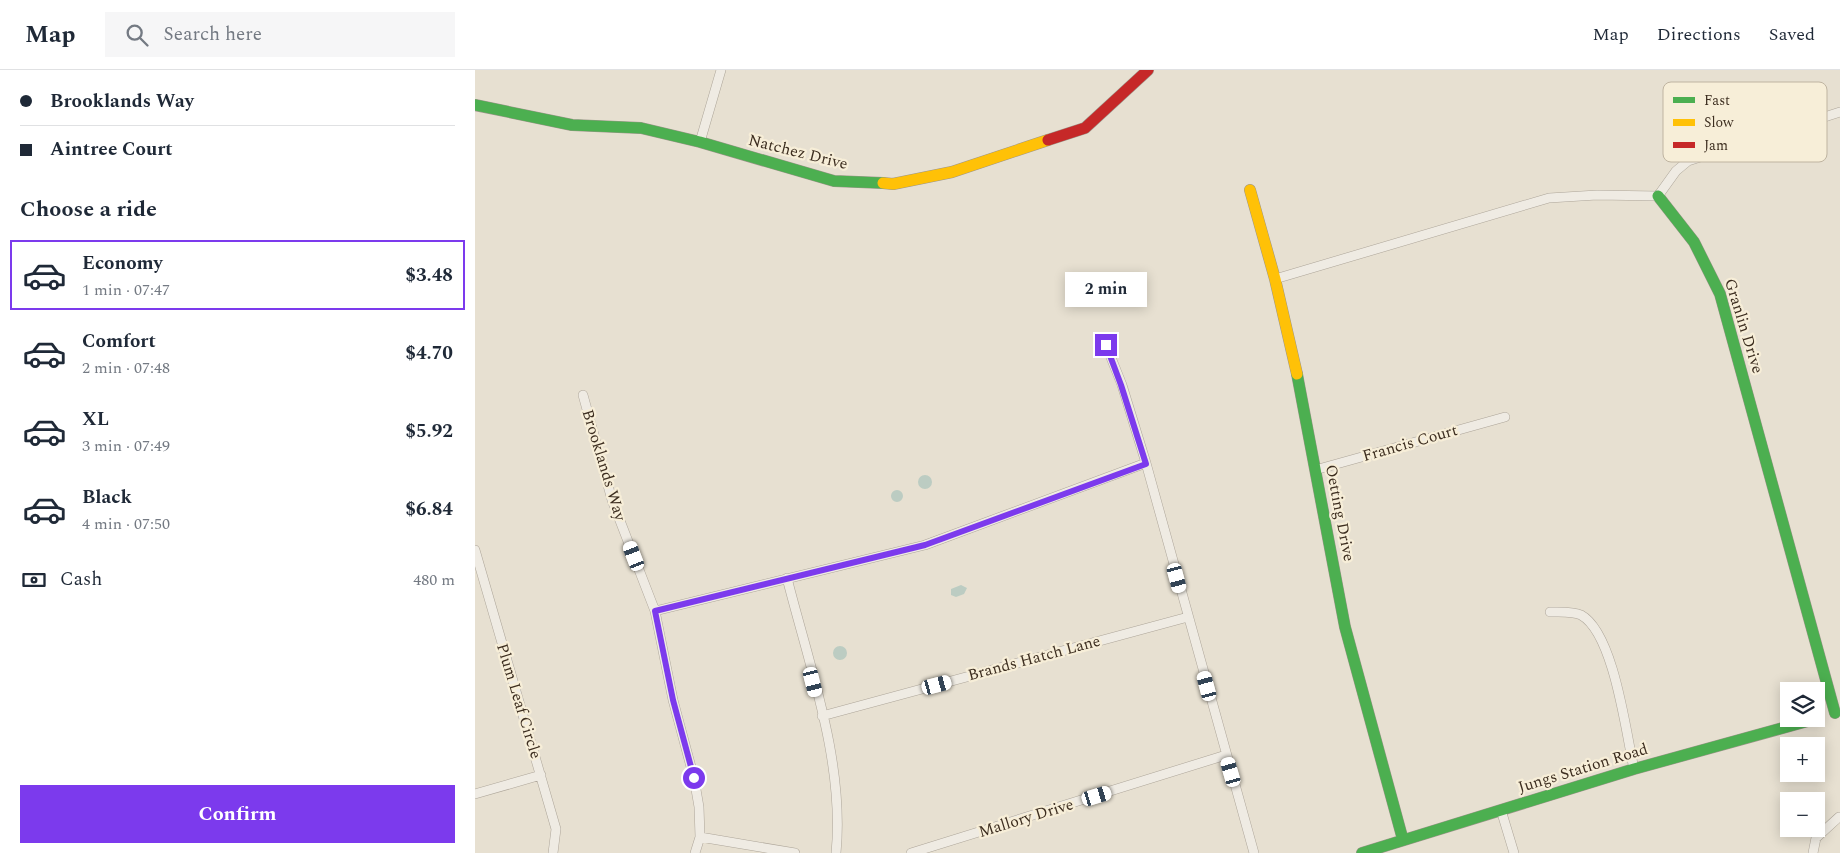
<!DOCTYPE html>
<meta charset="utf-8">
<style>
body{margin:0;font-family:Spectral,serif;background:#f6f6f7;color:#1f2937;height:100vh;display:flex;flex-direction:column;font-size:19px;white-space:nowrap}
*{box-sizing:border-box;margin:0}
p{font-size:16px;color:#747a83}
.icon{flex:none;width:28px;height:28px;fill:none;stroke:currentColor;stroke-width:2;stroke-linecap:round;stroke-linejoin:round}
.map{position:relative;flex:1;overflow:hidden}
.sheet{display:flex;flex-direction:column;background:#fff;width:475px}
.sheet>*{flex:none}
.banner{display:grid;align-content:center;height:110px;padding:0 20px;background:#fff}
.controls{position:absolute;left:1305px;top:612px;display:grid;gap:10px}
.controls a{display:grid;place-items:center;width:45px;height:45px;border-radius:0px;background:#fff;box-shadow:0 2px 12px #0003;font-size:25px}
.end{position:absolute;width:22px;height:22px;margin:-11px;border:6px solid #7c3aed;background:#fff;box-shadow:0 0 0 2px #fff}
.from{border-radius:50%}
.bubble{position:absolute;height:35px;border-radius:0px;background:#fff;box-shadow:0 2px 12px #0003;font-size:16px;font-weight:700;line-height:35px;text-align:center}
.car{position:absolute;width:15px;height:30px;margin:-15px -8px;border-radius:6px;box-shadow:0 0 4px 1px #0007;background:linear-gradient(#fff 24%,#345 0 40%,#fff 0 76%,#345 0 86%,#fff 0)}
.banner b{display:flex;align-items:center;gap:18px;height:48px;font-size:19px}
.banner b+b{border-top:1px solid #e0e1e3}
.banner i{width:12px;height:12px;background:#1f2937}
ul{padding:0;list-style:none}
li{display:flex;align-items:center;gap:15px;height:70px;margin:0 10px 8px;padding:0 10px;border:2px solid transparent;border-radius:0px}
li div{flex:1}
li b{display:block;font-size:19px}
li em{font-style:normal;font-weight:700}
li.on{border-color:#7c3aed}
li>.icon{width:45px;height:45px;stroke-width:1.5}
h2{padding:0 20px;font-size:22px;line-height:60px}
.pay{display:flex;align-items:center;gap:12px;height:55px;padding:0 20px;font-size:19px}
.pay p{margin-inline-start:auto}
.primary-button{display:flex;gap:10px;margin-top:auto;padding:10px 20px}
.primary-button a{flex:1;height:58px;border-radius:0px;background:#7c3aed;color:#fff;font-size:20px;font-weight:700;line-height:58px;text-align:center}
header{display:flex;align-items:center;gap:30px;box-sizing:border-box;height:70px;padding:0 25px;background:#fff;border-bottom:1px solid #e0e1e3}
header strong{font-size:24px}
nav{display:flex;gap:28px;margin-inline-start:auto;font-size:18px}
.search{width:350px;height:45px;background:#f6f6f7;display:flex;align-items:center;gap:12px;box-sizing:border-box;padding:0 18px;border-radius:0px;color:#747a83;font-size:19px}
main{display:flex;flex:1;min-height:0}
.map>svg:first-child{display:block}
.water{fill:#bcccc2}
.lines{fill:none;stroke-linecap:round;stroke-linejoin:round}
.street-casing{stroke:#ada599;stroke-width:10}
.fast-casing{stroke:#9c958a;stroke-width:12}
.slow-casing{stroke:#9c958a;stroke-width:12}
.jam-casing{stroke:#9c958a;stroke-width:12}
.street{stroke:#efebe3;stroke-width:9}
.fast{stroke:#4caf50;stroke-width:11}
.slow{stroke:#ffc107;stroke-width:11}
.jam{stroke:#c62828;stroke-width:11}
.route{stroke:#7c3aed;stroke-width:6}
.labels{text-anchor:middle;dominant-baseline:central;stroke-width:4.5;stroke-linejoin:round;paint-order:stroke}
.street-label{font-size:16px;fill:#3d2e20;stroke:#f7eed8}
.key{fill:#f7eed8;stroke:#bfb4a1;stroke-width:1}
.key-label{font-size:14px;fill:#3d2e20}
</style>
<header>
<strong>Map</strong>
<div class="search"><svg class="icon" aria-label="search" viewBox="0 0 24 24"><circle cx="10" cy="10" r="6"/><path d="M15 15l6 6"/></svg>Search here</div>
<nav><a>Map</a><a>Directions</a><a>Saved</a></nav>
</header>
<main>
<section class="sheet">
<div class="banner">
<b><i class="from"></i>Brooklands Way</b>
<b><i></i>Aintree Court</b>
</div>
<h2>Choose a ride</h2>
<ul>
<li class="on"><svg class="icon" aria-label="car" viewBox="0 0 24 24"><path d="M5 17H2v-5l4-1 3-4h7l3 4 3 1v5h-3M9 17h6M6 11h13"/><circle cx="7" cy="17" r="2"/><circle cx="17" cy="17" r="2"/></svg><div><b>Economy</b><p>1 min · 07:47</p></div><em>$3.48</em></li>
<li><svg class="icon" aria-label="car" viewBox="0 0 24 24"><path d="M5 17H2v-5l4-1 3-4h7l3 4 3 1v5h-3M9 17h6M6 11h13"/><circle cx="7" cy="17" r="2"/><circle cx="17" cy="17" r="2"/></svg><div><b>Comfort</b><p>2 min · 07:48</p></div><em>$4.70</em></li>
<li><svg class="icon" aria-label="car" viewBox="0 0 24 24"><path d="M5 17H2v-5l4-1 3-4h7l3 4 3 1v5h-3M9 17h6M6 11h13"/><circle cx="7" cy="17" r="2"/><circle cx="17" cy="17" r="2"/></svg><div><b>XL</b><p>3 min · 07:49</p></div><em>$5.92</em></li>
<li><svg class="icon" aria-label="car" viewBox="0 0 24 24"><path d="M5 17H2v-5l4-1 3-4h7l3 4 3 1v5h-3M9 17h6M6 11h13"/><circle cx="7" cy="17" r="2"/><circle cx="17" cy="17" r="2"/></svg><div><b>Black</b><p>4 min · 07:50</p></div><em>$6.84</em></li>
</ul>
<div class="pay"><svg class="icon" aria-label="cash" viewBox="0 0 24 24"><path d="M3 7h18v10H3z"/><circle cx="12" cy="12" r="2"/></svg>Cash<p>480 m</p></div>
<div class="primary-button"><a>Confirm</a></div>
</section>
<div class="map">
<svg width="1365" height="783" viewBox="0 0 1365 783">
<rect width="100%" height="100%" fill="#e7e0d1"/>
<!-- water -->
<path class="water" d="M443 412a7 7 0 1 1 14 0a7 7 0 1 1-14 0Z
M416 426a6 6 0 1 1 12 0a6 6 0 1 1-12 0Z
M486,515L492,518L489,524L481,527L476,525V519Z
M358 583a7 7 0 1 1 14 0a7 7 0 1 1-14 0Z"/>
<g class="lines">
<!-- street casing -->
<g class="street-casing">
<path id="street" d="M225,72L246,0
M800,209L1074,128L1122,125L1183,126L1201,101L1213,91L1365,42
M631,275L647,315L671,393L779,783
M108,325L137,430L180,541L198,630L219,708L224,737L225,767L220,783
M840,400L1030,347
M0,480L81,759L78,783
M312,508C334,595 370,693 361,783
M180,541L450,475L671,393
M1075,542C1084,542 1098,541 1106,545C1139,563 1151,663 1159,699
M347,646L713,547
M0,724L66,705
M1026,740L1039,783
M225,767L320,783
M436,783L751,685
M1338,783L1341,768L1364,747"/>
</g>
<!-- fast casing -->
<g class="fast-casing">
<path id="fast" d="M0,35L97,55L166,58L225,72L359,111L408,113
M1183,126L1219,172L1245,224L1360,643
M822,304L870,557L928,770
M887,783L1159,699L1340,649"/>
</g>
<!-- slow casing -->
<g class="slow-casing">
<path id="slow" d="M408,113L418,114L477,102L573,70
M775,120L800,209L822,304"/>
</g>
<!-- jam casing -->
<g class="jam-casing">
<path id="jam" d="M573,70L610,58L673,0"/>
</g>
<!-- street -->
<use href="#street" class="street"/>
<!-- fast -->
<use href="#fast" class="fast"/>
<!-- slow -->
<use href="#slow" class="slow"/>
<!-- jam -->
<use href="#jam" class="jam"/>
</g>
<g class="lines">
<!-- route -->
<path class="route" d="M219,708L198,630L180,541L450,475L671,394L646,315L631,275"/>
</g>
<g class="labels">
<!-- street labels -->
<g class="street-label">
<text transform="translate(323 82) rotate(14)">Natchez Drive</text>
<text transform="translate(1269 256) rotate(73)">Granlin Drive</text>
<text transform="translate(935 373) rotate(-16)">Francis Court</text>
<text transform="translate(129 395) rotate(73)">Brooklands Way</text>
<text transform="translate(865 443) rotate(79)">Oetting Drive</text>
<text transform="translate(559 588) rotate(-15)">Brands Hatch Lane</text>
<text transform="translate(44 631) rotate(73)">Plum Leaf Circle</text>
<text transform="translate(1108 698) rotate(-17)">Jungs Station Road</text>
<text transform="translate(551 748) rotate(-17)">Mallory Drive</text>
</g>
</g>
<!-- legend -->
<rect x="1188" y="12" width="164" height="80" rx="8" class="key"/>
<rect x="1198" y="27" width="22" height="6" fill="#4caf50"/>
<rect x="1198" y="49" width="22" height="7" fill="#ffc107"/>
<rect x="1198" y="72" width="22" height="6" fill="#c62828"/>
<g class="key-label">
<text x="1229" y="35">Fast</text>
<text x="1229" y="57">Slow</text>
<text x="1229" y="80">Jam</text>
</g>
</svg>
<div class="controls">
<a><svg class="icon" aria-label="layers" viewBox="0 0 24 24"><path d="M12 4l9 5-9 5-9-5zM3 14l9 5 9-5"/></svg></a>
<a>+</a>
<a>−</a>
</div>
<i class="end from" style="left:219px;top:708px"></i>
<i class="end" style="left:631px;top:275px"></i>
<div class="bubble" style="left:590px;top:202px;width:82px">2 min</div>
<i class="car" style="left:159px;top:486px;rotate:339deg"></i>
<i class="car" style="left:702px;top:508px;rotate:165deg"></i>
<i class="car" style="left:338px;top:612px;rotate:166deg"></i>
<i class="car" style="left:462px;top:615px;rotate:75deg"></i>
<i class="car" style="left:732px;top:616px;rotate:345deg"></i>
<i class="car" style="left:756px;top:702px;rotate:344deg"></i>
<i class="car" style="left:622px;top:726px;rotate:73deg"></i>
</div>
</main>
